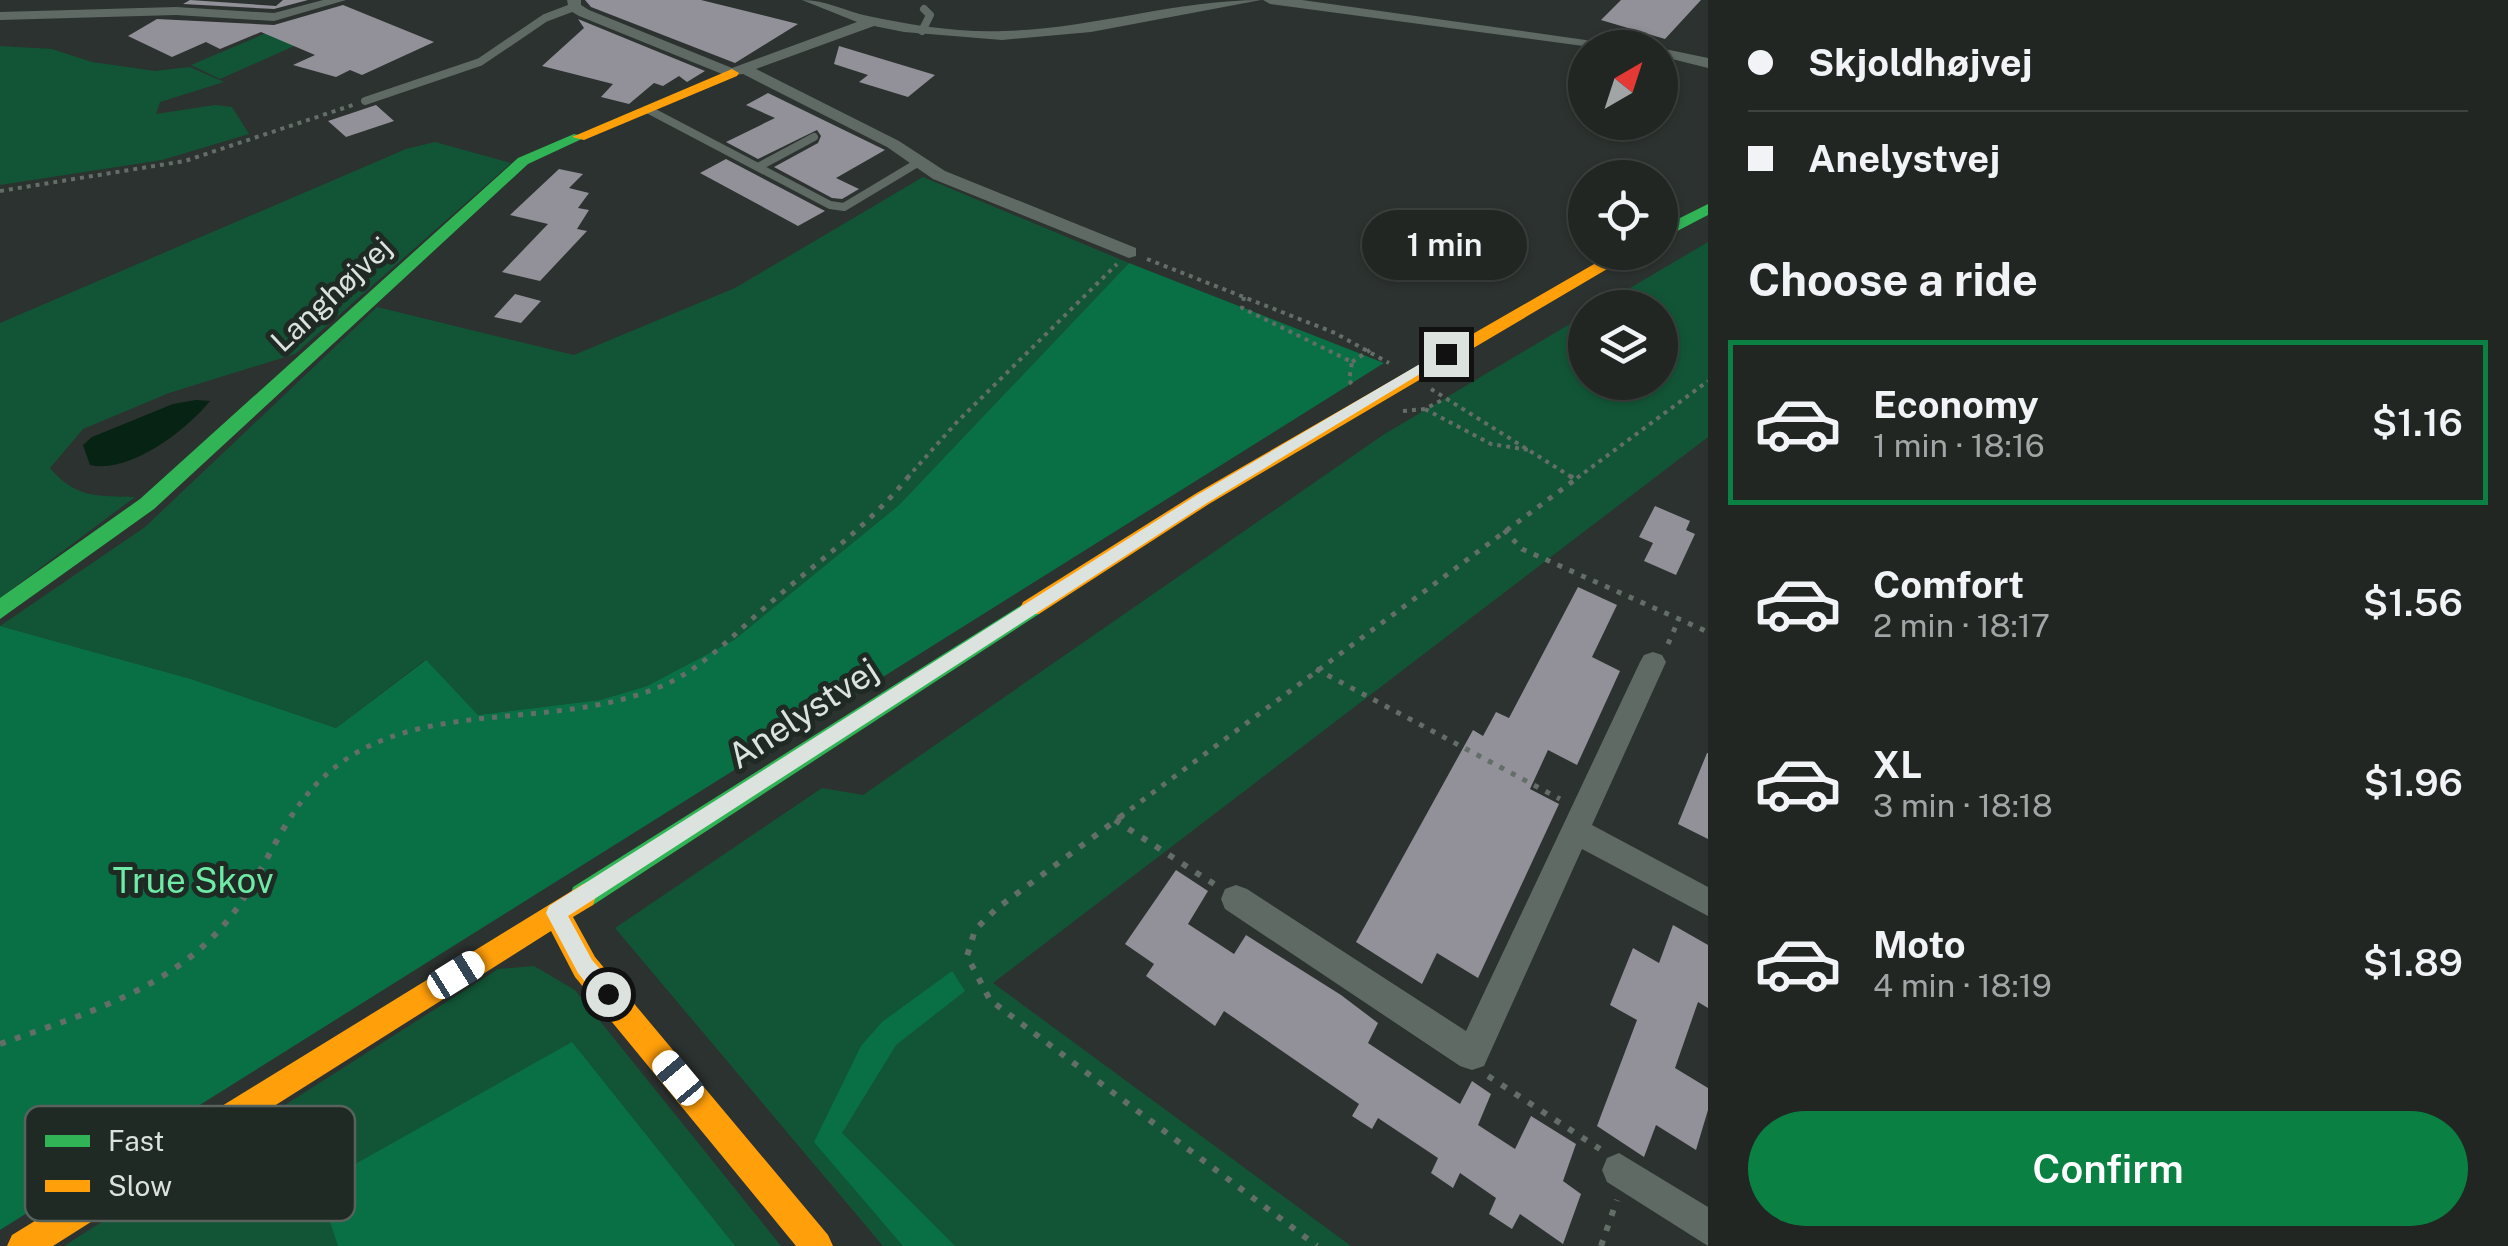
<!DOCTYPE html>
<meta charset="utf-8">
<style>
body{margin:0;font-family:"Public Sans",sans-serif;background:#292e2b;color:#f1f3f6;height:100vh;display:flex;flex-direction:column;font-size:38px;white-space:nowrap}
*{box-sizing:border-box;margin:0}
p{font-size:32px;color:#a2a5a6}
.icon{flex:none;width:55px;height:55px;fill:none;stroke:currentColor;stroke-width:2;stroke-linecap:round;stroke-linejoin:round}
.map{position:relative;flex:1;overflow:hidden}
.sheet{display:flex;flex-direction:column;background:#212623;width:800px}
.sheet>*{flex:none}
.guide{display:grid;align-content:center;height:220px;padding:0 40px;background:#212623}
.needle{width:65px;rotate:39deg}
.buttons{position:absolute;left:1568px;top:30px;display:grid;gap:20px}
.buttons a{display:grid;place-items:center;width:110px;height:110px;border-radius:50%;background:#212623;box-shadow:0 2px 8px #0004,0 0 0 2px #3e4341;font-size:50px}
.end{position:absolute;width:45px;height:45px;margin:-22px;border:12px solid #dce3df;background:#111;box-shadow:0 0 0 5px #111}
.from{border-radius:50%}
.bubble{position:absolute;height:70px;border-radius:35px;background:#212623;box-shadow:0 2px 8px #0004,0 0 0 2px #3e4341;font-size:32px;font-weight:600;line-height:70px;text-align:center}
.car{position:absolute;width:30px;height:60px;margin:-30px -15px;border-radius:12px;box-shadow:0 0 8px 2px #0007;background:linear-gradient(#fff 24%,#345 0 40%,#fff 0 76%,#345 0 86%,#fff 0)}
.guide b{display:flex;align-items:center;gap:35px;height:95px;font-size:38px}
.guide b+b{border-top:2px solid #3e4341}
.guide i{width:25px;height:25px;background:#f1f3f6}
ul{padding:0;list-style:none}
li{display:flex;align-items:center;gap:30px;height:165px;margin:0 20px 15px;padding:0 20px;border:5px solid transparent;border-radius:0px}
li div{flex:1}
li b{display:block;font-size:38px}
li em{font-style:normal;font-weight:600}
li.on{border-color:#0b8043}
li>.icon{width:90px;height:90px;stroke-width:1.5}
h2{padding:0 40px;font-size:45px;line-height:120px}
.cta{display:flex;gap:20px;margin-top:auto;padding:20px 40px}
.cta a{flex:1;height:115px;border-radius:60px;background:#0b8043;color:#fff;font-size:40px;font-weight:600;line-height:115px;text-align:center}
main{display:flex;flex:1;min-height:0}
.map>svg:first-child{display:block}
.green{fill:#125536}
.forest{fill:#096f45}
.water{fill:#072314}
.building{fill:#929098}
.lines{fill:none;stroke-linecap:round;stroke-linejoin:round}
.path-far2{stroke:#646e68;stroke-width:4;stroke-dasharray:4 5;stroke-linecap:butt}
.path-far1{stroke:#646e68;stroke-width:5;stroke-dasharray:5 8;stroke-linecap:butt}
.path{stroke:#646e68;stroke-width:6;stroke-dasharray:6 10;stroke-linecap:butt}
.lane{stroke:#5f6a64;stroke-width:8}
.street{fill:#5f6a64;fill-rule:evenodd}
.fast{fill:#30b455;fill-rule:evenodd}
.slow{fill:#ff9f0a;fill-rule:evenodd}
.route{fill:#dce3df}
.labels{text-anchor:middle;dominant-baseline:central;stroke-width:10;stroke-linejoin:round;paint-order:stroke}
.far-street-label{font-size:30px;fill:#dce3df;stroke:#202a24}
.street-label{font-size:35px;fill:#dce3df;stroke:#202a24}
.park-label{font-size:35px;fill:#6eeba6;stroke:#202a24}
.key{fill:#202a24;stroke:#58625c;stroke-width:2.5}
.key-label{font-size:28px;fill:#dce3df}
</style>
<main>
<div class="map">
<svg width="1708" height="1246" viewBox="0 0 1708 1246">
<rect width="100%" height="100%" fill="#2c322f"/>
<!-- green -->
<path class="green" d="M271,31L301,43L220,79L191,65Z
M0,46L52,49L92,62L155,71L190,67L224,82L160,102L156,114L215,105L232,107L249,134L162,160L0,185Z
M435,142L511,163L295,354L169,393L83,429L50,468C75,498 97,496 135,497L0,598V323L406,149Z
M923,177L1129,263L899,505L734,640L647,686L600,700L478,715L425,660L336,728L191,679L0,626L145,527L377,307L574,355L735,288Z
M1708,242V437L993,983L1351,1246H883L615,928L822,788L863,795L1383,435L1585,315V382H1660V308L1598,307Z
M534,966L575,990L781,1246H64L498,969Z"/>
<!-- forest -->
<path class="forest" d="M1129,263L1384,363L0,1230V626L191,679L336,728L426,660L478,715L600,700L647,686L734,640L899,505Z
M952,971L965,991L896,1045L842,1133L955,1246H903L814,1142L861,1046L882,1022Z
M572,1042L735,1246H338L318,1185Z"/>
<!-- water -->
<path class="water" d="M196,400L210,401C187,430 129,474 90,465L83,445L92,437L173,404Z"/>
<!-- building -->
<path class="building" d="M190,0L276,6L283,0H308L274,9L183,4Z
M585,0H701L798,24L735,63L591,7Z
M1621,0H1701L1665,39L1601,20Z
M343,5L434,42L362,75L350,70L336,77L293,65L315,55L261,32L220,49L206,42L172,57L128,36L157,19L274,25Z
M578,19L705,71L687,82L679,76L663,86L654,83L629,104L601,97L613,84L542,66L584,28Z
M839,46L935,75L908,97L859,82L868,75L834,64Z
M768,93L885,150L836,178L859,189L842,199L832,198L774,167L818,143L821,136L817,130L758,159L726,142L775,118L746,105Z
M376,105L394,121L346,137L328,121Z
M726,159L825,211L798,226L700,173Z
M559,169L583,174L569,188L589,193L578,208L589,210L577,229L587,231L540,281L502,272L548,224L510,215Z
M515,294L541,301L521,323L494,317Z
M1655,506L1690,521L1686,530L1695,534L1676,575L1644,561L1653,543L1639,537Z
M1578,587L1617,605L1592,657L1620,671L1577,765L1548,750L1530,789L1559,804L1478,978L1437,953L1422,984L1356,942L1473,730L1483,736L1496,712L1509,718Z
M1707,753H1708V839L1678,824Z
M1176,870L1208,891L1188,924L1234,954L1246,935L1341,995L1378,1023L1368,1043L1460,1104L1472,1081L1491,1094L1478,1125L1515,1149L1531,1116L1576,1144L1563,1181L1581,1194L1563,1244L1520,1214L1512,1229L1489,1214L1496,1198L1460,1173L1453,1188L1431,1173L1438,1158L1378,1118L1372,1129L1352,1116L1359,1104L1224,1011L1215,1026L1146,976L1154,964L1125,944Z
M1673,925L1708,945V1008L1698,1002L1675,1068L1708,1088V1110L1696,1150L1656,1125L1644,1157L1597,1126L1637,1020L1610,1005L1633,948L1659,963Z"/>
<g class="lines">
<!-- path-far2 -->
<path class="path-far2" d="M0,191L185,161L353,105
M1147,259L1335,333L1389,363
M1244,297L1242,308L1352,362L1349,381L1354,386
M1352,362L1370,350
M1431,389L1573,478
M1425,409L1491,444L1529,450
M1403,411L1425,409L1444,399
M907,478L957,422L1117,264
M1577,478L1708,381"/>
<!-- path-far1 -->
<path class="path-far1" d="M1570,476L1573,478
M1504,530L1522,549L1708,632
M1668,644L1679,619
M1316,669L1560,799
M291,817C375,682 536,740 662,686C704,668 736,632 770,603C818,561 869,526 909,476
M1120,817L1580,476"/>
<!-- path -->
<path class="path" d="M1123,815L996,909L975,930L967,956L990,1000L1317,1246
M1115,820L1217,886
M0,1044C81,1015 171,990 228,920C254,888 270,849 292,815
M1488,1076L1600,1149
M1601,1246L1617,1200"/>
<!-- lane -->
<path class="lane" d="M922,31L930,15L924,9
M365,101L480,62L545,18L574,7
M649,110L830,205L844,207L919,162
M758,167L814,137"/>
<!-- street -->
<path class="street" d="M323,0H346L274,21L176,15L0,20V12L176,7L274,13Z
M567,0H581V5L589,10L732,68L857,22L802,0C826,0 845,11 868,16C911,25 959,33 1004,31C1091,29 1175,0 1261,0L1091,32L1002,40L904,32L874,26L756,69L899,141L945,171L1136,248V256L1129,258L933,179L887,147L743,74L727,76L579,16L569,10Z
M1263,0H1302L1642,48H1598L1270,4Z
M1660,48L1708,58V68L1660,56Z
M1653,652L1662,655L1666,662L1592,825L1708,887V916L1582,849L1484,1066L1472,1070L1460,1066L1225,909L1221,899L1225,889L1236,885L1247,889L1466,1031L1640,662L1644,655Z
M1619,1153L1708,1207V1246L1607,1182L1602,1170L1607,1158Z"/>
<!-- fast -->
<path class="fast" d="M574,134L586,137L528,164L154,509L0,619V598L140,499L518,158Z
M1708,204V215L1660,240V228Z
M1031,599L1039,602L1042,608L1039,614L593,905L583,908L573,905L570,896L573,887Z"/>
<!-- slow -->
<path class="slow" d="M732,69L739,73L737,76L584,140L572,137Z
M1615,252H1636L1209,504L1039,614H1023L1020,608L1023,602L1195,494Z
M583,884L593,887L596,896L593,905L573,917L595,957L828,1235L833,1246H796L575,977L551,931L53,1246H7L12,1235Z"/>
</g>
<!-- route -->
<path class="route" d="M1442,351L1453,354L1207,503L568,916L592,960L616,987V1002H601L578,973L546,913L549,906L1197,495Z"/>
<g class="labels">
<!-- far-street labels -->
<g class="far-street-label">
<text transform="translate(331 294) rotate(-43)">Langhøjvej</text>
</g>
<!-- street labels -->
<g class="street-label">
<text transform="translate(803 713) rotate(-33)">Anelystvej</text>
</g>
<!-- park labels -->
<g class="park-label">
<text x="193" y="880">True Skov</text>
</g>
</g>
<!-- legend -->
<rect x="25" y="1106" width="330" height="115" rx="15" class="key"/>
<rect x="45" y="1135" width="45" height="12" fill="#30b455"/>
<rect x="45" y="1180" width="45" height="12" fill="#ff9f0a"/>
<g class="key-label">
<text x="108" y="1151">Fast</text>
<text x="108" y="1196">Slow</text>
</g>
</svg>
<div class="buttons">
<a><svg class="needle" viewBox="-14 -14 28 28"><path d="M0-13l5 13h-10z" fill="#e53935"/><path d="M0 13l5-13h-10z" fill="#a2a5a6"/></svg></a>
<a><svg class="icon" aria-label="locate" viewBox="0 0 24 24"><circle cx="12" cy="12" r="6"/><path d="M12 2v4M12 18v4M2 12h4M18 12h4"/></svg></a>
<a><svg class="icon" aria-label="layers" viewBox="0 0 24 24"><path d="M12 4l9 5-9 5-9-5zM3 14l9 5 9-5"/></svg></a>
</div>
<i class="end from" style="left:608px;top:994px"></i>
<i class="end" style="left:1446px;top:354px"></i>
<div class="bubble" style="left:1362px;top:210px;width:165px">1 min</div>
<i class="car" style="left:456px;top:975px;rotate:58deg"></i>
<i class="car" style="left:678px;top:1078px;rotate:320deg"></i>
</div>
<section class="sheet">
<div class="guide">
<b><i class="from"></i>Skjoldhøjvej</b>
<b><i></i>Anelystvej</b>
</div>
<h2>Choose a ride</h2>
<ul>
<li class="on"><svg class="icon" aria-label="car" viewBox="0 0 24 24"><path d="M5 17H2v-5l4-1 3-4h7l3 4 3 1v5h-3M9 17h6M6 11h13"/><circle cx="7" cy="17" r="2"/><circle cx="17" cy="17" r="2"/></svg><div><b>Economy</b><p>1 min · 18:16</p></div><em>$1.16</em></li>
<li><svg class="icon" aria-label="car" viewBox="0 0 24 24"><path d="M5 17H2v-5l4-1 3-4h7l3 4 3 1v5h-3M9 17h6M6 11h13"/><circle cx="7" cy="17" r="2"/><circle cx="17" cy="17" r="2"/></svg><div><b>Comfort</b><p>2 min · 18:17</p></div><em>$1.56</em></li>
<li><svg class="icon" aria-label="car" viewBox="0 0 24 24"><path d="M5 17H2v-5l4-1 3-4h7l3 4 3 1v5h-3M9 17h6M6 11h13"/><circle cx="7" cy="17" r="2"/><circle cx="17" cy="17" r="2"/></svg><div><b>XL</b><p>3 min · 18:18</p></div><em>$1.96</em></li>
<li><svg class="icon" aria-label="car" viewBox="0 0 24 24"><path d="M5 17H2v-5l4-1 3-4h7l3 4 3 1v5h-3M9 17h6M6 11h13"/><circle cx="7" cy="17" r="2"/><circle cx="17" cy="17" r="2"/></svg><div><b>Moto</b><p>4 min · 18:19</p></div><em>$1.89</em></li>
</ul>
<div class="cta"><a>Confirm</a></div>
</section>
</main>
